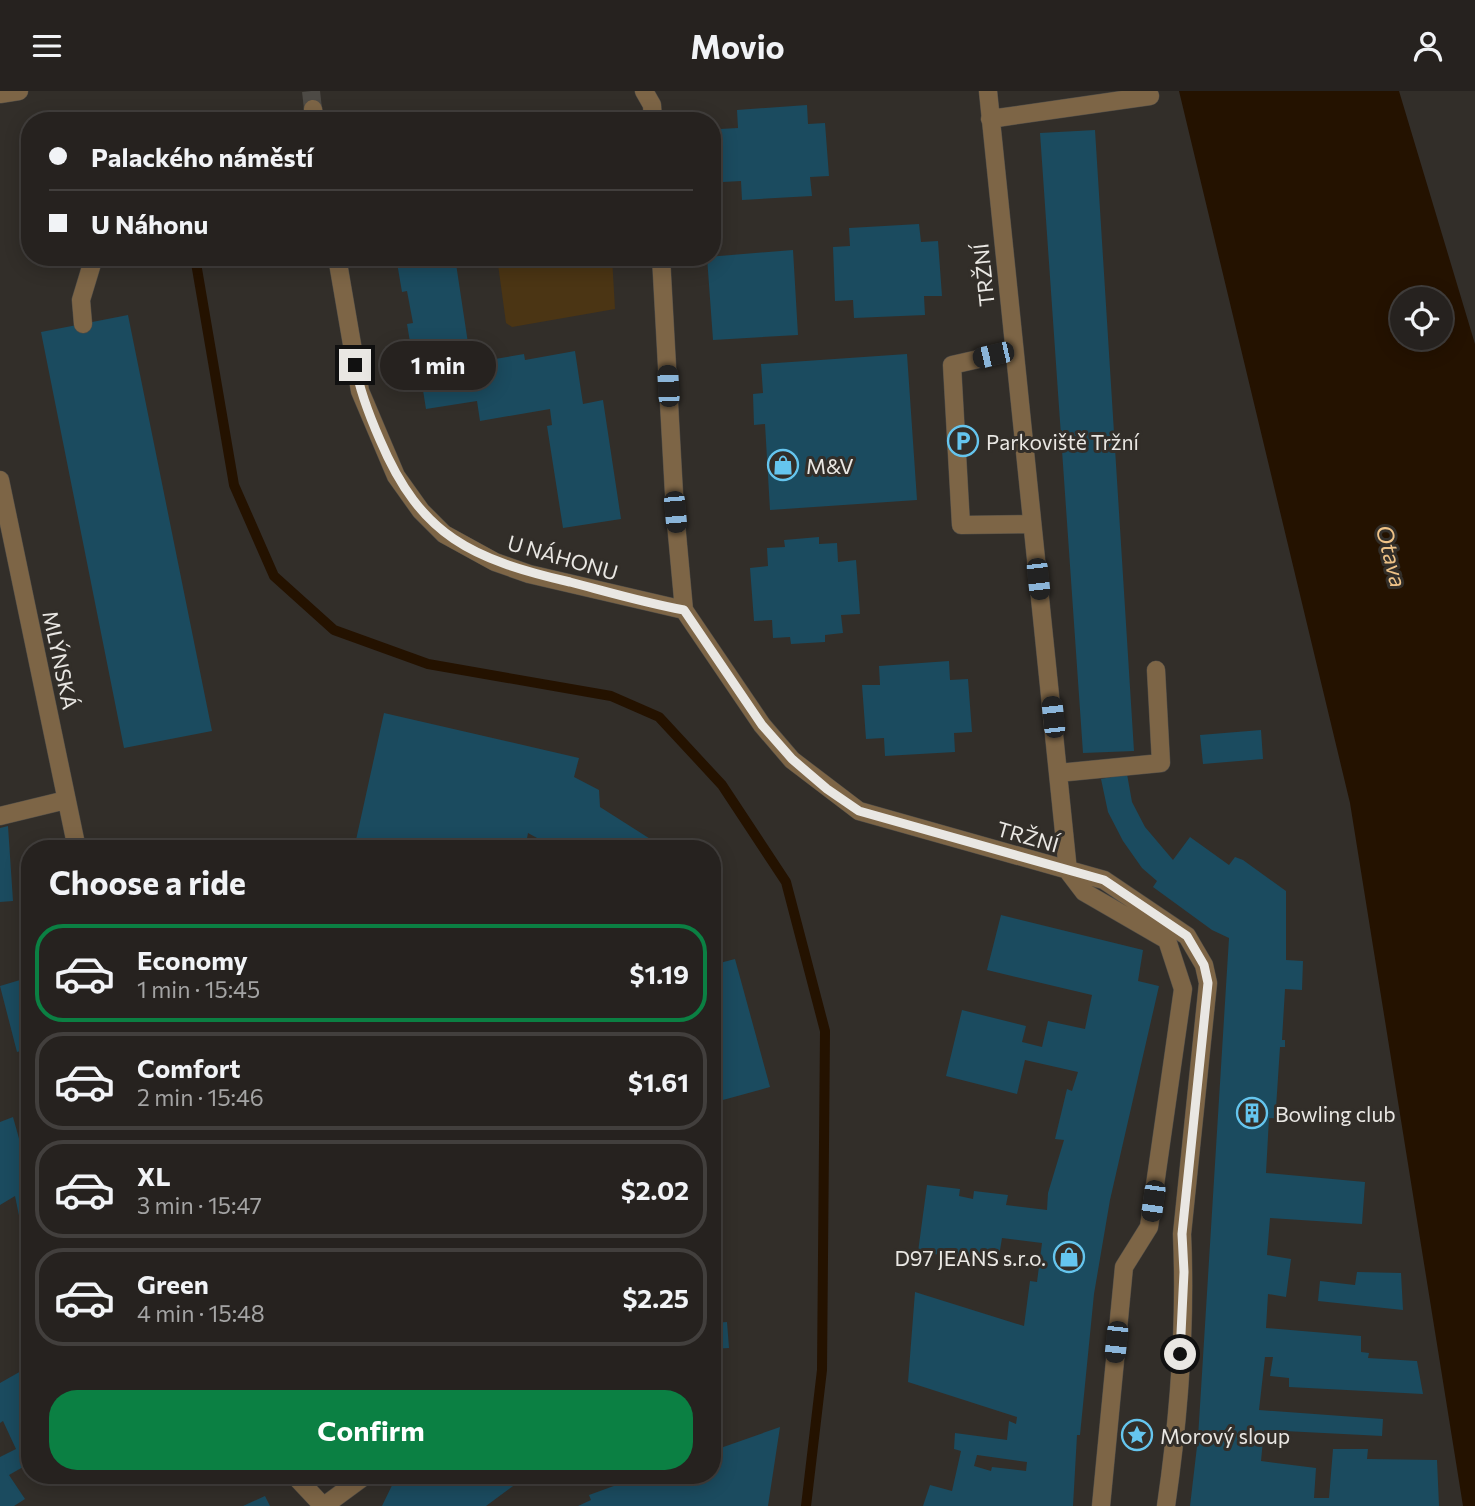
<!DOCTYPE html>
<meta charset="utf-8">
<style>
body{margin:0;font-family:Commissioner,sans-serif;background:#322f2c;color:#f1f3f6;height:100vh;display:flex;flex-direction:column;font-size:26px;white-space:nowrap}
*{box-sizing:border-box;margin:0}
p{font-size:23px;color:#a4a4a4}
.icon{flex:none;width:38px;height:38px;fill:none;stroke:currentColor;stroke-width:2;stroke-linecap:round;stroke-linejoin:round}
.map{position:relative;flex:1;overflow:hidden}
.drawer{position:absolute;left:21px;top:749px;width:700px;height:644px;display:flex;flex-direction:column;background:#26221f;border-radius:28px;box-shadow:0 4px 18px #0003,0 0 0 2px #423f3d}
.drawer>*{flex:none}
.banner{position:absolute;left:21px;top:21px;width:700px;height:154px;border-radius:28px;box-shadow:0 4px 18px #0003,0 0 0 2px #423f3d;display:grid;align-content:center;height:154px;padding:0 28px;background:#26221f}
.controls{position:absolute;left:1390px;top:196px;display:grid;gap:14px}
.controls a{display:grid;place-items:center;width:63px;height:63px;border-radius:50%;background:#26221f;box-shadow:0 4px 18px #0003,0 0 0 2px #423f3d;font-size:35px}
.end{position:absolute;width:32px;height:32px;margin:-16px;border:9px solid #e9e7e3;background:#111;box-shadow:0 0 0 4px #111}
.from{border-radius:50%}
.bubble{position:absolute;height:49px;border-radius:24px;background:#26221f;box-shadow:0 4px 18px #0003,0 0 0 2px #423f3d;font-size:23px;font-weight:700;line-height:49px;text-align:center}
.car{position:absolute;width:21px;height:42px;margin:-21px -10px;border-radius:9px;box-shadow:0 0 5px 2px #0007;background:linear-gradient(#222 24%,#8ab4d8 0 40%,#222 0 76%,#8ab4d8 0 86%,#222 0)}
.banner b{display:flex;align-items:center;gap:24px;height:66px;font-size:26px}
.banner b+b{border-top:2px solid #423f3d}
.banner i{width:18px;height:18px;background:#f1f3f6}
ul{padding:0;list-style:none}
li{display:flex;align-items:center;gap:21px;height:98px;margin:0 14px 10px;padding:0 14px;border:4px solid #423f3d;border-radius:28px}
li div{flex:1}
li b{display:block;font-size:26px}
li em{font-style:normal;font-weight:700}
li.current{border-color:#0b8043}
li>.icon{width:63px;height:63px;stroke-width:1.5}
h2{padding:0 28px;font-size:32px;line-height:84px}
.action{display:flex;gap:14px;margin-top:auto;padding:14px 28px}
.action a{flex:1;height:80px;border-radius:28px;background:#0b8043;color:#fff;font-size:28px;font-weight:700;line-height:80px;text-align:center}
header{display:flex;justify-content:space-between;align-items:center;height:91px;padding:0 28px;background:#26221f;font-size:32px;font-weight:700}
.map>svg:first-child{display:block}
.green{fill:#4b3514}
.water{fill:#241200;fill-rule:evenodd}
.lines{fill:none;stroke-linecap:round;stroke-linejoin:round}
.stream{stroke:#241200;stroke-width:10}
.building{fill:#1b4b5f;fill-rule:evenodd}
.minor-tunnel{stroke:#4d4a45;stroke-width:18;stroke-dasharray:18 9;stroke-linecap:butt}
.minor-casing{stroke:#4f4c47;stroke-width:19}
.minor{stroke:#7d6546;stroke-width:18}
.route{stroke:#e9e7e3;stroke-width:9}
.labels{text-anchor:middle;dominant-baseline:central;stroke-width:6;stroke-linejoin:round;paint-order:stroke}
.street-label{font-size:21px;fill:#e9e7e3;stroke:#322e29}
.poi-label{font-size:21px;fill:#e9e7e3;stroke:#322e29;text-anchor:start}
.water-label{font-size:23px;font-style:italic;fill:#eec287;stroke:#322e29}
</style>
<header><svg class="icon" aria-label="menu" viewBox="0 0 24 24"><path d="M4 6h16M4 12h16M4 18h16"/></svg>Movio<svg class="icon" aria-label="person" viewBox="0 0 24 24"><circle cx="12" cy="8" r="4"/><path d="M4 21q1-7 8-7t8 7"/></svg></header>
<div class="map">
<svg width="1475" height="1415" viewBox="0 0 1475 1415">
<rect width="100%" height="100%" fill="#322e29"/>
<!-- green -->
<path class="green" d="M497,166H612L615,218L512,236L506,232Z"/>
<!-- water -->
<path class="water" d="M1179,0H1399L1475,253V1415H1463L1350,712ZM1402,208H1440V247H1402Z"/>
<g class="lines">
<!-- stream -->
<path class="stream" d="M195,166L234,394L274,485L334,539L428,573L611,605L659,626L722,694L786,791L825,940L822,1279L806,1415"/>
</g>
<!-- building -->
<path class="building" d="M807,14L808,33L825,32L829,85L810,86L812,105L742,109L741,90L723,91L720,38L738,37L737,19Z
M1095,39L1134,660L1083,662L1040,42Z
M919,133L921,151L938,150L942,205H924L925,224L854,227L853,209L835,210L833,156L850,155L849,137Z
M793,159L798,244L713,249L707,166Z
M396,166H455L471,272L524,263L525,269L575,260L583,313L603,309L621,428L563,437L547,335L552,334L550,318L480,330L477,310L426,318L418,268L413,269L407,233L413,232L407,200L402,201Z
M128,224L212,640L124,657L41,241Z
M907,263L917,409L770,419L765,333L754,334L753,303L763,302L761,273Z
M819,446V453L837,452L838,471L856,469L860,523L841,524L843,542L825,544V551L791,553L790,546L773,547L772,529L754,530L750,477L768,475L767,457L785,456L784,449Z
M949,570L950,589L968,588L972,641L954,642L955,661L885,665L884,647L866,648L862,594H880L879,575Z
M384,622L579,667L574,686L599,699L600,716L666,758H557L528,742L525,758H354Z
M1261,639L1263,668L1203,673L1200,644Z
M1127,683L1132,711L1145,736L1173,769L1190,746L1229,774L1235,766L1243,769L1286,800V869L1303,870L1302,899L1285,898L1282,949H1285V956H1280L1276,1017L1288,1018V1028L1269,1027L1266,1082L1365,1091L1362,1133L1270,1127L1267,1164L1291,1168L1286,1206L1268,1203L1266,1237L1361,1245V1261L1369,1262L1368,1267L1417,1270L1423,1303L1289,1296V1287L1270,1285L1273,1266H1265L1259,1319L1383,1328L1382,1345L1264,1339L1261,1370L1316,1377L1314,1407H1329L1333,1358H1368L1367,1368L1437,1369L1439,1415H1190L1198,1347L1229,847L1212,839L1153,796L1157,790L1142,777L1123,750L1108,721L1101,688Z
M8,735L13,810L0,811V737Z
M1001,824L1143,859L1138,890L1159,895L1110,1109L1094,1203L1080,1344H1077L1073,1415H923L930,1394L952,1400L961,1360L954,1358L955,1342L1007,1349L1009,1330L1016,1333L1017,1326L908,1291L915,1201L1024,1235L1030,1190L1037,1191L1042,1152L1002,1147L998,1171L918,1161L927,1094L960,1098L959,1105L973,1108L974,1100L1008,1104L1006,1114L1047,1119L1048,1102L1064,1049L1055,1048L1067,998L1072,1000L1078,981L1025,969L1017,1003L946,985L962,919L1026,935L1022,951L1042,956L1048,930L1085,938L1092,904L987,879ZM977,1364L1027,1371L1026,1380L992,1376L991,1380L974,1375Z
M735,868L770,996L712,1012V874Z
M20,889L30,920V957L17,961L0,895Z
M13,1026L30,1087V1152L25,1154L15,1105L0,1114V1031Z
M1357,1181L1401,1182L1403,1219L1318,1210L1320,1190L1355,1194Z
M727,1231L729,1257L712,1258V1232Z
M30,1275V1372L9,1384L25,1408L14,1415H0V1366L16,1358L3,1330L0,1332V1292Z
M712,1294L715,1300H722L723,1320L712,1321Z
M780,1336L768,1415H578L591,1409L589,1404L644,1384H712V1360Z
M397,1384H528L486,1415H382Z
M265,1405L270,1415H243Z"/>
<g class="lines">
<!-- minor-tunnel -->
<path class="minor-tunnel" d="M311,0L313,18"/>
<!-- minor casing -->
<g class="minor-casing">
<path id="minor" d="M644,0L652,14L653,30
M988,0L1068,780
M0,3L19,0
M313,18L315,30
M990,28L1150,5
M337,166L360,300L396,385L421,420L444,443L495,471L529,483L684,519
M661,166L675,421L684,519L762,634L792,669L859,720L1104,789L1187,845L1204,874L1208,892L1182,1143C1186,1233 1179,1326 1166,1415
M83,233L81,209L94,166
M1014,260L952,274L961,434L1032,433
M0,389L77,758
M1058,682L1161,672L1156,579
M0,725L66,709
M1068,780L1084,801L1167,849L1183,898L1149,1136L1124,1176L1101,1415
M294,1384L323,1415
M324,1415L366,1384"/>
</g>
<!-- minor -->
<use href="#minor" class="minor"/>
</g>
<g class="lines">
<!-- route -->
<path class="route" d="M355,274C360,301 369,324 380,349C421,446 472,468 570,491C608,501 645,512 684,519L762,634L792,668L827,698L859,720L1104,789L1187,845L1204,874L1208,892L1182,1143L1184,1181L1180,1263"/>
</g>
<!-- icons -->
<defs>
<g id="parking-ring" transform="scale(1.575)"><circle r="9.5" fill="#322e29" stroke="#65c5ee" stroke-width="1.5"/><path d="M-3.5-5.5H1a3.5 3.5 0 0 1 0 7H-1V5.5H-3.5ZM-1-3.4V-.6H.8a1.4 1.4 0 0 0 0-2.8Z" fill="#65c5ee"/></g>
<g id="shop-ring" transform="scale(1.575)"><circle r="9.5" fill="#322e29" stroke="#65c5ee" stroke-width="1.5"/><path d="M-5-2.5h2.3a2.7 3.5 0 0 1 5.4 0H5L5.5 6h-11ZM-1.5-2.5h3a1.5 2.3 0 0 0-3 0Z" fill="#65c5ee"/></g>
<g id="building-ring" transform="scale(1.575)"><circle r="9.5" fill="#322e29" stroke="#65c5ee" stroke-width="1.5"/><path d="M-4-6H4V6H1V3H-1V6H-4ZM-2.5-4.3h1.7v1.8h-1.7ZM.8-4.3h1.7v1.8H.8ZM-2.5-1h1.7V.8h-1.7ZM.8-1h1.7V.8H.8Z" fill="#65c5ee"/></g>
<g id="sight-ring" transform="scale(1.575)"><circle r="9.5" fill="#322e29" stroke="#65c5ee" stroke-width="1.5"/><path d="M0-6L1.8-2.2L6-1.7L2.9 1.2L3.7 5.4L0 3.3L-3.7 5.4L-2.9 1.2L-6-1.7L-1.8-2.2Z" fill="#65c5ee"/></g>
</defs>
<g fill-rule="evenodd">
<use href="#parking-ring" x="963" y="350"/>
<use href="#shop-ring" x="783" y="374"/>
<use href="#building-ring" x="1252" y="1022"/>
<use href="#shop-ring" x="1069" y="1166"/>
<use href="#sight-ring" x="1137" y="1344"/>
</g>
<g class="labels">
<!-- street labels -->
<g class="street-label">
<text transform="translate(983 184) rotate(-96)">TRŽNÍ</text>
<text transform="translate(563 466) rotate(16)">U NÁHONU</text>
<text transform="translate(61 569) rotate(78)">MLÝNSKÁ</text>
<text transform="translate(1028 745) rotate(16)">TRŽNÍ</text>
</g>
<!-- poi labels -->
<g class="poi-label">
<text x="986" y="350">Parkoviště Tržní</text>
<text x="806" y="374">M&amp;V</text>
<text x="1275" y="1022">Bowling club</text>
<text x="1046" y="1166" text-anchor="end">D97 JEANS s.r.o.</text>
<text x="1160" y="1344">Morový sloup</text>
</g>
<!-- water labels -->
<g class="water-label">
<text transform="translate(1392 465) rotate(76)">Otava</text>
</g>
</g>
</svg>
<div class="controls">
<a><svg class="icon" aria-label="locate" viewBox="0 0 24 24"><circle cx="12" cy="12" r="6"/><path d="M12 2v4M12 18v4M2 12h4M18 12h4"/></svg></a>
</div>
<i class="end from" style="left:1180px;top:1263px"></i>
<i class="end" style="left:355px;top:274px"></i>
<div class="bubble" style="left:380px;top:250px;width:116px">1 min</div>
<i class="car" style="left:993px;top:264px;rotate:257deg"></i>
<i class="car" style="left:668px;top:295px;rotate:357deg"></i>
<i class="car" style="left:675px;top:421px;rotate:175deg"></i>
<i class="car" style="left:1038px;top:488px;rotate:174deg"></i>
<i class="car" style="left:1053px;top:626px;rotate:354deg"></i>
<i class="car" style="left:1153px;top:1110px;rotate:188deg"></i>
<i class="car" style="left:1116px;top:1251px;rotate:186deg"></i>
<div class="banner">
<b><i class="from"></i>Palackého náměstí</b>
<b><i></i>U Náhonu</b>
</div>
<section class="drawer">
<h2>Choose a ride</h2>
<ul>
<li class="current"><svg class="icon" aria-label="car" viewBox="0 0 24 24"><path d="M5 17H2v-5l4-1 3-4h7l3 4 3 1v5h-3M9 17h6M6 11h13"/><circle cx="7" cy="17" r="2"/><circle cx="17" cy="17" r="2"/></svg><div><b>Economy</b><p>1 min · 15:45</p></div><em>$1.19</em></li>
<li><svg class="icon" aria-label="car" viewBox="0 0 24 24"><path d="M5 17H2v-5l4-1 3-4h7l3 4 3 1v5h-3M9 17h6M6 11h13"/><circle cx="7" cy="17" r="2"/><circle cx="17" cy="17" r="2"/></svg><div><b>Comfort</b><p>2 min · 15:46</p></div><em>$1.61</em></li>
<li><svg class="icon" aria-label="car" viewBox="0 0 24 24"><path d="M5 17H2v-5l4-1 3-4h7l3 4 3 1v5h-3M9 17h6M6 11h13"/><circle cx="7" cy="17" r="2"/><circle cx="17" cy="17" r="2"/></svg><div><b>XL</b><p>3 min · 15:47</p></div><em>$2.02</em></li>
<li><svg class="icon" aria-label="car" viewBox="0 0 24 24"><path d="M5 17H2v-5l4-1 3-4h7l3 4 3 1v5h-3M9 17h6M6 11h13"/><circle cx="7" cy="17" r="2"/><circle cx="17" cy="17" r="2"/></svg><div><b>Green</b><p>4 min · 15:48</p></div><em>$2.25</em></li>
</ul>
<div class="action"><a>Confirm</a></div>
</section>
</div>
